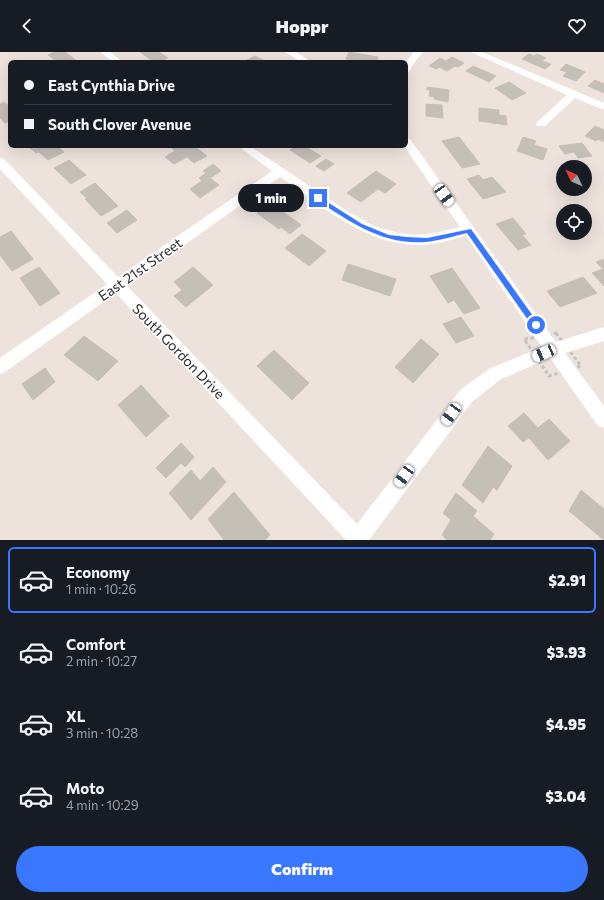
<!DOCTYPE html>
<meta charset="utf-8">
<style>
body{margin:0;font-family:Commissioner,sans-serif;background:#242831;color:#f1f3f6;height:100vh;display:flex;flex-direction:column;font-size:15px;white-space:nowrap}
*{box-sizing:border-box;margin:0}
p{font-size:13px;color:#9ea1a6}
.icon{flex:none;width:22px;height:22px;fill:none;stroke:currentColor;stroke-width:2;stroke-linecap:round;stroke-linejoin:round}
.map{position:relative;height:488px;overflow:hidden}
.details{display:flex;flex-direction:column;background:#171b24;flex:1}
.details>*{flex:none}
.banner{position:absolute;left:8px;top:8px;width:400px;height:88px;border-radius:6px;box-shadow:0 4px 16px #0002;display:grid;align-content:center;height:88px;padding:0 16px;background:#171b24}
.needle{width:26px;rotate:314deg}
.fabs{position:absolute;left:556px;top:108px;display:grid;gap:8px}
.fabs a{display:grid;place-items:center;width:36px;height:36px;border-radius:50%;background:#171b24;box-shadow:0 4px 16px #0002;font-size:20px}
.end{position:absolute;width:18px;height:18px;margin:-9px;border:5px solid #3877fe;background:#fff;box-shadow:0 0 0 2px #fff}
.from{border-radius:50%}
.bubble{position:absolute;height:28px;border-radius:14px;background:#171b24;box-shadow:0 4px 16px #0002;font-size:13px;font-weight:800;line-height:28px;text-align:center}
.car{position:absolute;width:12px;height:24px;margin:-12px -6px;border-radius:5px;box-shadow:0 0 3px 1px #0007;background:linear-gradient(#fff 24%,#345 0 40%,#fff 0 76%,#345 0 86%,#fff 0)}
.banner b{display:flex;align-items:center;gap:14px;height:38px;font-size:15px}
.banner b+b{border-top:1px solid #363941}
.banner i{width:10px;height:10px;background:#f1f3f6}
ul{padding:7px 0 0;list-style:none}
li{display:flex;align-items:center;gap:12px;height:66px;margin:0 8px 6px;padding:0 8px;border:2px solid transparent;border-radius:6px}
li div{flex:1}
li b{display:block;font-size:15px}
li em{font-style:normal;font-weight:800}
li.on{border-color:#3877fe}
li>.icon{width:36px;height:36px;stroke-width:1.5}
.primary-button{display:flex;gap:8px;margin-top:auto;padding:8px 16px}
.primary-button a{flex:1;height:46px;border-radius:24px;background:#3877fe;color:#fff;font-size:16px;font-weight:800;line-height:46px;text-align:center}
header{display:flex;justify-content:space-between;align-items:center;height:52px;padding:0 16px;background:#171b24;font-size:18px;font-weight:800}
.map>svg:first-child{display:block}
.building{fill:#c4bfb7;stroke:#c8bfb5}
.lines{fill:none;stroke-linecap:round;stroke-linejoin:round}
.path-far1{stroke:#c3c3c3;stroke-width:2.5;stroke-dasharray:3 2;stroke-linecap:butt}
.path{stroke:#c3c3c3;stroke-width:3;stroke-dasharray:3.5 2.5;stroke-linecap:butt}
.street{fill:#fff;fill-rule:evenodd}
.route{fill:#3877fe}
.labels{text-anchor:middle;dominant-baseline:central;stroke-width:3;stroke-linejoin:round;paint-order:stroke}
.street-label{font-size:14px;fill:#2a2a2a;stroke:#fff}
</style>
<header><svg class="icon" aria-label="back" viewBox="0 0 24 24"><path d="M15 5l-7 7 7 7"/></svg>Hoppr<svg class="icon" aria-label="heart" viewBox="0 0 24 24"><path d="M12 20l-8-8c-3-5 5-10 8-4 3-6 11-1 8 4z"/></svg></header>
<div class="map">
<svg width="604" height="488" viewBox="0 0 604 488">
<rect width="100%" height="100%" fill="#ede3dc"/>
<!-- building -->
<path class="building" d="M55,0H65L77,9L52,10L56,9L48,3Z
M140,0H159L168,6L158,10H154Z
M349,0L378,5L377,10L346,7Z
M529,2L534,4L537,2L546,6L542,9L551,12L545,17L522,7Z
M255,4L267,10L245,9Z
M452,5L464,11L458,15L455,14L447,19L439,15L436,17L429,14L440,6L446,9Z
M566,12L585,20L576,29L563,24L567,20L560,18Z
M473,14L496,24L489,30L466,19Z
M595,28L604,32V41L588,34Z
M509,30L526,41L512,48L495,36Z
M427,35L449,38L448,50L434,47L435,45L429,44L430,38H427Z
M4,50L10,55V69L5,71L0,66V52Z
M426,52L442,53L443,66L426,64Z
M479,56L499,58V63L506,64L507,73L479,69Z
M595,74L604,78V90L598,87L596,89L585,84Z
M459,85L480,112L462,116L442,89Z
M523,85L536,89L534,93L547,97L543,108L517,99Z
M582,91L592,104L578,106L574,100L565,102L559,94Z
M31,94H57L64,100L48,108L39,100L36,101L29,95Z
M169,94H194L207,104L194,111L187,105L174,112L165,105L175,99Z
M297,94H305L321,104L310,111L290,98Z
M326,107L334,112L324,119L316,114Z
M69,108L86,123L71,132L54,116Z
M213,112L221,119L210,126L219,133L200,146L190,137L202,129L199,126L206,121L203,119Z
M376,119L396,132L385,141L378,137L361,150L347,141Z
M479,123L483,128L492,125L506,140L483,147L467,127Z
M95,131L118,154L101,164L85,147L87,146L80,140Z
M271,151L301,173L290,182L281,175L279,177L257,161Z
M127,158L137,168L117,181L107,171Z
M513,166L526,182L522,183L531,193L518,198L496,172Z
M11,179L33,207L12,219L0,203V185Z
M302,182L326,199L309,214L285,196Z
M604,207V234L592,221L603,217L596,210Z
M348,212L396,227L390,244L342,228Z
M39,215L60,241L40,254L20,226Z
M193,215L213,233L186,255L174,244L182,238L174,230Z
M452,216L480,256L464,262L454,248L448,251L430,224Z
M583,225L597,241L560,255L547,239Z
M461,265L474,284L456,291L443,272Z
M84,284L118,309L98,329L64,303Z
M421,287L439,302L413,331L395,315Z
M274,298L309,331L292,348L257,314Z
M45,316L55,330L33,348L22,332Z
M141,333L169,364L146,385L118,353Z
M524,361L538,376L549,367L570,389L548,408L529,386L523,390L508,374Z
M181,391L194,405L185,415L181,411L166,426L156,416Z
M488,394L512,414L497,438L493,435L483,451L462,433Z
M213,415L226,430L191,468L169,441L191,418L200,429Z
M581,438L604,457V488L569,459Z
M234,440L270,483L265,488H224L208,467Z
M456,441L477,459L473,464L494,482L490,488H447L442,483L451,468L443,461Z"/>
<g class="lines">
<!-- path-far1 -->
<path class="path-far1" d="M555,281H556"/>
<!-- path -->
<path class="path" d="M556,281L581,314L549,324L524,287L544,285Z"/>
<!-- street -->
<path class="street" d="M100,0H110L123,10H113Z
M285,0H296L312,10H301Z
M414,0H423L416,8L409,20L406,21V10Z
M471,0H482L604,51V58L575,46L545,74H537L536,72L537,70L567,43Z
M406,86L410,87L556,290L604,275V289L565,301L604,354V376L598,374L550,306L501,327L472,350L369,488H346L116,241L5,320L0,322V306L107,232L0,117V106L4,107L118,225L272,119L238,94H250L347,159L374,174L399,181L415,183L435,181L460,175L404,94H406ZM280,125C322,154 366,194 421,193C436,193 451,187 466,184L542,295L489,317L460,338L357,472L127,234Z"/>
</g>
<!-- route -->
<path class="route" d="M318,144L362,172L389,183L407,185L427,186L471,177L538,271V275H533L467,181C454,184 439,189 425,190C382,193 351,170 316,148V145Z"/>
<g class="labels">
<!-- street labels -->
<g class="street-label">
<text transform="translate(140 217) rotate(-35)">East 21st Street</text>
<text transform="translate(179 299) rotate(46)">South Gordon Drive</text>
</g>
</g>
</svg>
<div class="fabs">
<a><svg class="needle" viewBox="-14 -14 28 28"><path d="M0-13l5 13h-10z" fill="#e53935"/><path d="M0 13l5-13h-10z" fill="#9ea1a6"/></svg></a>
<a><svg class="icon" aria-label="locate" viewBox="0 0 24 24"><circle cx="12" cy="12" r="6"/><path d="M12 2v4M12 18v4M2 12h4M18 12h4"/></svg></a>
</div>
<i class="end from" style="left:536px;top:273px"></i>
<i class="end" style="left:318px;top:146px"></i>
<div class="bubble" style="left:238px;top:132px;width:66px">1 min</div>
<i class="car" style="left:444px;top:143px;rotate:145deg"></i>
<i class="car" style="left:544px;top:301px;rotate:247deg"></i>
<i class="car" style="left:451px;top:362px;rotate:216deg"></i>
<i class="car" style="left:404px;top:424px;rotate:216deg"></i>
<div class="banner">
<b><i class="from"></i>East Cynthia Drive</b>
<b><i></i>South Clover Avenue</b>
</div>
</div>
<section class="details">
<ul>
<li class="on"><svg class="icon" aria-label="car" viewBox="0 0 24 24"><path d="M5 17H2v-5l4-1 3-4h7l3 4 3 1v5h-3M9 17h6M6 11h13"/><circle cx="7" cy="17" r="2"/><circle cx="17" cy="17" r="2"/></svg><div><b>Economy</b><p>1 min · 10:26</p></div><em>$2.91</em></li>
<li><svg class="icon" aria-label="car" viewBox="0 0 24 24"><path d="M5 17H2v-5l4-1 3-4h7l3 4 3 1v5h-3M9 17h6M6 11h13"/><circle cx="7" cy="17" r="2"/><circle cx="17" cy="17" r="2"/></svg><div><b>Comfort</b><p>2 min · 10:27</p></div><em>$3.93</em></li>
<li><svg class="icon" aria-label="car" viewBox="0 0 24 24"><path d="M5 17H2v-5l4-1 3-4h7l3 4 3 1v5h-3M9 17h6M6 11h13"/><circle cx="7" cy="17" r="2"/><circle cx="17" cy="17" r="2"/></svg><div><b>XL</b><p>3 min · 10:28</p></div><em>$4.95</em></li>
<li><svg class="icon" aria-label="car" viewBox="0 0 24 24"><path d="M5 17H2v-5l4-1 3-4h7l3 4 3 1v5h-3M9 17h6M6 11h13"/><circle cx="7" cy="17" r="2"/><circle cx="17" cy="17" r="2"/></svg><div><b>Moto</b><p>4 min · 10:29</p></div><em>$3.04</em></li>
</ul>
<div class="primary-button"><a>Confirm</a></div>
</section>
